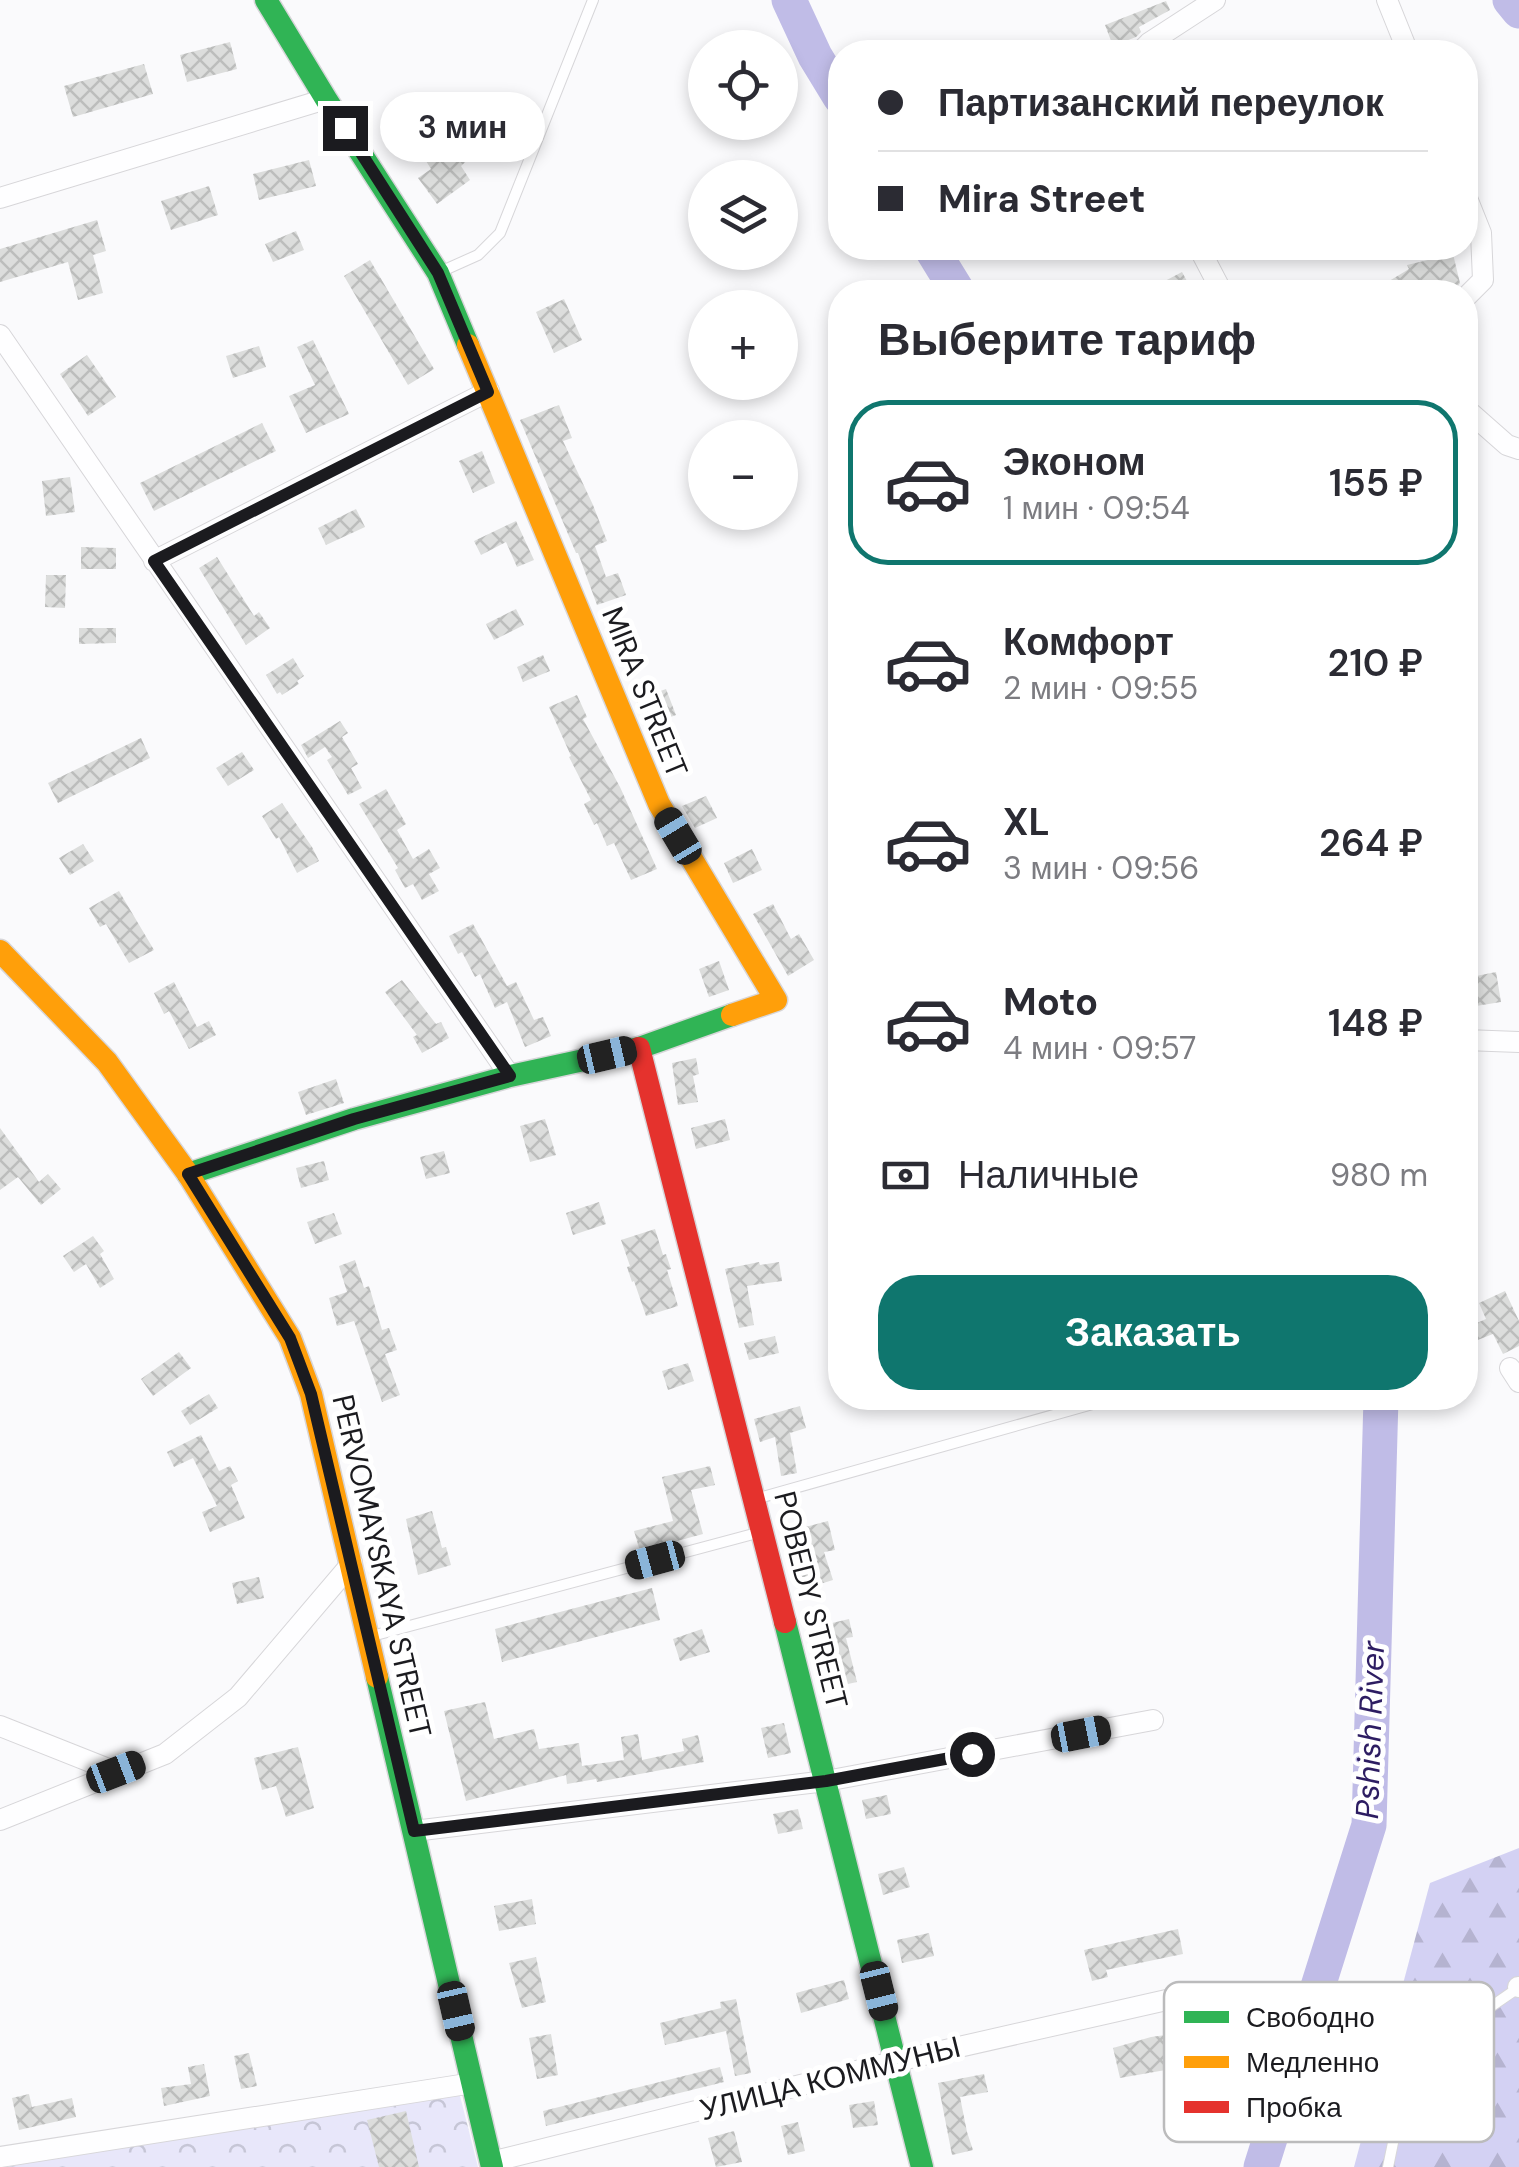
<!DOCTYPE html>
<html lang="ru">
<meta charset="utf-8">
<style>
body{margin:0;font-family:"DM Sans",sans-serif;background:#f2f2f3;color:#2b2b33;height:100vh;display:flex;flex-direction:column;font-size:38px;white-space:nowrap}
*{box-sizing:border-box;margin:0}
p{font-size:32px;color:#7c7c81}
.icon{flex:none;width:55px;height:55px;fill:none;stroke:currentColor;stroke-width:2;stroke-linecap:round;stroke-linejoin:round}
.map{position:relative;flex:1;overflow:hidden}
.sheet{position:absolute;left:828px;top:280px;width:650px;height:1130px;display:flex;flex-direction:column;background:#fff;border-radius:40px;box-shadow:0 5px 15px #0003}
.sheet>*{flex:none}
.guide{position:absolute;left:828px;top:40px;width:650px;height:220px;border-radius:40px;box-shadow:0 5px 15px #0003;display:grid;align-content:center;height:220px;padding:0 50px;background:#fff}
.tools{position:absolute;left:688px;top:30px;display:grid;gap:20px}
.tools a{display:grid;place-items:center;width:110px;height:110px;border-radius:50%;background:#fff;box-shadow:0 5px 15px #0003;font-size:50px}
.end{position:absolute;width:45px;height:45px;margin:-22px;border:12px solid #1b1b1f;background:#fff;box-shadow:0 0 0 5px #fff}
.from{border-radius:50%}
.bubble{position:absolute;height:70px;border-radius:35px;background:#fff;box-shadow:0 5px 15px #0003;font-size:32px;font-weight:600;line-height:70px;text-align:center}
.car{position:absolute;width:30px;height:60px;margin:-30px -15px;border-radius:12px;box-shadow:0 0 8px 2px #0007;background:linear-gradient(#222 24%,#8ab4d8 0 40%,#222 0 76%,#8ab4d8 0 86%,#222 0)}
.guide b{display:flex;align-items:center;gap:35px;height:95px;font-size:38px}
.guide b+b{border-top:2px solid #e1e1e2}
.guide i{width:25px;height:25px;background:#2b2b33}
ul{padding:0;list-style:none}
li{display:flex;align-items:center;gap:30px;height:165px;margin:0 20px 15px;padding:0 30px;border:5px solid transparent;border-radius:40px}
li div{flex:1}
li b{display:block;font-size:38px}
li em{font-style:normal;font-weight:600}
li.selected{border-color:#0f766e}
li>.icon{width:90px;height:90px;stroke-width:1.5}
h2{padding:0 50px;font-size:45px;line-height:120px}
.pay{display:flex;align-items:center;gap:25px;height:110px;padding:0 50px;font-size:38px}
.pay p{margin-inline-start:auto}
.primary-button{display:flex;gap:20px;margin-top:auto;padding:20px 50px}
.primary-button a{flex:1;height:115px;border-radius:40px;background:#0f766e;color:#fff;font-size:40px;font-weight:600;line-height:115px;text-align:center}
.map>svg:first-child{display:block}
.forest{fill:url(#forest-firs)}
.park{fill:url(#park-crowns)}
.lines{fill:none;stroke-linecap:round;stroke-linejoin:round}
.river{stroke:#c0bce7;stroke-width:35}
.building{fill:url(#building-cross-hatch)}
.lane-casing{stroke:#d7d6d9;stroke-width:12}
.street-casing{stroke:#d7d6d9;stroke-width:22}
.fast-casing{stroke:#d7d6d9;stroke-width:25}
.slow-casing{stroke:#d7d6d9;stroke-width:25}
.jam-casing{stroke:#d7d6d9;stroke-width:25}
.lane{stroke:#fefeff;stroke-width:10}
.street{stroke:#fefeff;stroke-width:20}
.fast{stroke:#30b455;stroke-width:22}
.slow{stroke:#ff9f0a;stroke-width:22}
.jam{stroke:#e5322d;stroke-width:22}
.route{stroke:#1b1b1f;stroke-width:12}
.labels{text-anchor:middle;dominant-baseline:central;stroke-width:10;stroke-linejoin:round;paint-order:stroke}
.street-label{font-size:30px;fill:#1b1b1f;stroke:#fff}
.water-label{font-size:32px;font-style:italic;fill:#2d1d62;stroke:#fff}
.key{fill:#fff;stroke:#bbbbbc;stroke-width:2.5}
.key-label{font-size:28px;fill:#1b1b1f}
</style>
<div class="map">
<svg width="1519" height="2167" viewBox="0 0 1519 2167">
<defs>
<pattern id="forest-firs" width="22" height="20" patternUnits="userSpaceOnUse" patternTransform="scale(2.5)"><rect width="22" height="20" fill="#d3d1f3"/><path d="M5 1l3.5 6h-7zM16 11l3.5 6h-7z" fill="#b5b3d0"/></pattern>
<pattern id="park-crowns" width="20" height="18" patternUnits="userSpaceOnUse" patternTransform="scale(2.5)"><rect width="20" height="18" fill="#e8e7fa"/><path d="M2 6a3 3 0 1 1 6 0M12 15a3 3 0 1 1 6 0" fill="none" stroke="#c6c6d6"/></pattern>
<pattern id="building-cross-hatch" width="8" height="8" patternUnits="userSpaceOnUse" patternTransform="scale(2.5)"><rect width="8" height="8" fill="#dcdddc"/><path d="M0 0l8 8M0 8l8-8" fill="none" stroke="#bcbdbc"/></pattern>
</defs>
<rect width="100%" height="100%" fill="#fafafc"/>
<!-- forest -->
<path class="forest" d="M1519,1848V2167H1354L1430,1883Z"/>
<!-- park -->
<path class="park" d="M459,2092L478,2167H0V2161Z"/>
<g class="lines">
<!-- river -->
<path class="river" d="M789,0L815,56L840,97
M1510,0L1519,11
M931,248L958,292
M1261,2167L1369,1825L1381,1398"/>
</g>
<!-- building -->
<path class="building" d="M1166,1L1170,10L1139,27L1141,32L1136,37L1113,46L1105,25Z
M230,42L237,69L187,82L180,55Z
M144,64L153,94L73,117L64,86Z
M418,103L451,155L483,126L493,137L461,166L470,180L437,204L418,178L431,169L398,116Z
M309,160L316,186L259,200L253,174Z
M209,186L218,215L171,230L161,201Z
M97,220L106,251L93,255L103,293L78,300L68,262L0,282V249Z
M296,231L304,250L273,262L265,244Z
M1453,254L1460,283L1458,286L1430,292H1371L1409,269L1407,265Z
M370,260L434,369L408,385L344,276Z
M1182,272L1193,292H1144Z
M564,299L582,340L554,353L536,312Z
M313,340L349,414L306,433L289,396L315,385L297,347Z
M259,346L266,367L233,378L226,356Z
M87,355L116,397L88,416L60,374Z
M559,405L572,438L563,441L593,505L607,541L595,546L606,577L618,573L626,595L597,605L578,553H576L520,420Z
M262,423L276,451L154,511L140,483Z
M482,451L495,483L473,493L459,461Z
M70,477L75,512L46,516L42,481Z
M356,509L365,527L326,545L318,528Z
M516,521L534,560L517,567L506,542L481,555L474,541Z
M81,547L116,548V569H81Z
M217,557L254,616L259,612L270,628L246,645L199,568Z
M46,575H66L65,608L45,607Z
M516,609L524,625L494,640L486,624Z
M79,628H116V643L79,644Z
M543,655L550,671L523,682L517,667Z
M293,658L304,676L297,681L299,684L282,695L280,692L277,694L266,675Z
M666,689L676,715L647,726L636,700Z
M577,695L587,717L583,719L620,787L657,869L631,880L614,843L607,846L597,823L594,825L584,804L591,800L569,757L571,756L549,707Z
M340,721L348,733L342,737L358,764L351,768L362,788L348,795L327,760L332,757L325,747L308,758L301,745Z
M141,738L150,758L58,803L48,783Z
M242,752L254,770L228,786L216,768Z
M386,789L406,824L397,830L413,859L429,849L440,868L429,874L439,891L422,900L413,884L405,888L395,870L398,868L359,804Z
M706,796L717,818L695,828L682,806Z
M282,803L312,847L319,861L297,873L279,837L276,839L262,816Z
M83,844L94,861L70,875L59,858Z
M752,849L762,870L733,883L724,863Z
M119,891L154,950L129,963L106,924L100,927L89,908Z
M773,904L791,939L799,934L814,960L788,976L753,914Z
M473,924L507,986L516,982L534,1020L543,1017L551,1036L525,1047L507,1002L495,1008L480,974L475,977L462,952L458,954L449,936Z
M719,961L729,990L709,997L699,969Z
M1496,972L1501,1002L1476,1006L1471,977Z
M402,980L436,1024L441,1022L449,1038L422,1053L413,1037L417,1035L385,992Z
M174,982L197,1027L209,1021L216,1035L189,1049L169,1011L164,1014L154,993Z
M696,1058L699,1074L693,1076L698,1102L678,1105L672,1063Z
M336,1079L344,1103L306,1115L298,1092Z
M545,1119L556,1155L530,1162L520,1126Z
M725,1119L730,1140L696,1149L691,1128Z
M0,1128L39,1182L48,1174L61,1189L41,1205L18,1177L0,1190Z
M444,1151L450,1173L426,1179L420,1157Z
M324,1161L329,1180L301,1188L296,1168Z
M599,1202L606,1224L573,1235L566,1213Z
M334,1213L342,1234L315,1244L307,1222Z
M655,1229L663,1255L666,1254L671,1269L667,1270L678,1306L646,1316L634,1281L632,1282L627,1267L630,1266L621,1240Z
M93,1236L104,1251L100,1254L114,1279L100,1288L86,1264L74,1272L63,1256Z
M355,1260L364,1288L369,1286L382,1330L389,1328L397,1350L385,1354L400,1395L382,1402L354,1321L337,1326L329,1298L347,1292L339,1266Z
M759,1262L760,1265L779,1262L782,1281L747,1286L754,1325L739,1328L725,1269Z
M1505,1291L1519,1321V1346L1503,1354L1493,1334L1465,1345V1328L1486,1319L1479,1303Z
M775,1336L779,1353L749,1360L744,1343Z
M179,1352L191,1368L153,1396L141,1379Z
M688,1363L694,1381L668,1390L662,1371Z
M209,1394L218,1408L190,1425L181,1411Z
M800,1406L806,1428L790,1433L797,1473L781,1476L775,1437L760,1442L754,1419Z
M201,1435L219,1471L230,1466L238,1481L231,1485L245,1518L210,1532L202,1512L217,1506L193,1458L174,1467L167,1452Z
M710,1466L715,1485L691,1490L703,1534L640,1551L634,1531L673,1521L662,1477Z
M432,1511L442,1548L446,1547L451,1565L418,1575L406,1519Z
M828,1521L835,1550L824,1552L833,1580L804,1589L798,1571L803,1569L794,1530Z
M259,1577L264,1598L237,1604L232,1583Z
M652,1588L660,1620L502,1662L495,1629Z
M849,1619L853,1637L846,1638L857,1682L830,1688L815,1627Z
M702,1629L710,1652L680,1661L673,1639Z
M485,1702L494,1739L534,1729L539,1749L579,1743L582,1766L624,1760L621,1737L638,1734L642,1760L684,1751L682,1739L698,1735L704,1762L597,1782L596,1779L567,1784L566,1775L466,1801L444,1711Z
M784,1723L791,1753L768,1758L761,1728Z
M298,1747L314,1808L286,1817L276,1786L262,1790L254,1758Z
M887,1795L891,1814L866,1819L862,1800Z
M798,1809L803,1829L778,1834L773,1814Z
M904,1867L910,1887L883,1895L878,1874Z
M532,1899L536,1924L499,1931L494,1906Z
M1178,1929L1183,1954L1106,1970L1108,1977L1092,1981L1084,1950Z
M929,1933L934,1956L902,1963L897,1940Z
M536,1957L546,2002L522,2008L509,1963Z
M844,1980L849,1999L801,2013L796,1993Z
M736,1999L751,2073L735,2076L726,2031L665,2045L660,2023L721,2008L720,2002Z
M1193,2020L1200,2058L1176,2062L1177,2068L1120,2078L1113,2048L1151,2037L1180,2033L1179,2023Z
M551,2034L558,2075L537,2079L529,2038Z
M249,2053L257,2086L241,2089L234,2056Z
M204,2064L210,2096L164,2106L161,2088L191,2084L188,2067Z
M720,2067L724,2082L546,2126L543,2111Z
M984,2074L988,2092L960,2097L967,2132L973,2150L952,2155L938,2083Z
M29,2094L32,2107L72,2098L76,2117L19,2130L12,2098Z
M874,2101L878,2125L853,2128L849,2105Z
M406,2111L419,2167H379L367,2120Z
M798,2122L805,2151L788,2155L781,2126Z
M734,2131L742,2162L716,2167L708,2138Z"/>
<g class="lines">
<!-- lane casing -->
<g class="lane-casing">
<path id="lane" d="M440,272L478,255L500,233L593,0
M759,1498L1114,1398
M372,1636L757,1533
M1388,2167L1403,2094L1430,2058L1473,2019L1518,1988"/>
</g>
<!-- street casing -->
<g class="street-casing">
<path id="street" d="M1387,0L1408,52
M1140,52L1149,43L1215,0
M1465,193L1481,233L1483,280L1465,298
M0,198L326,99
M1199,248L1222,292
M0,335L510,1076
M1465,408L1507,445L1519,449
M154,561L489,391
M1465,1040L1519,1042
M1510,1368L1519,1382
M0,1726L116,1772
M0,1820L165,1754L238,1697L352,1563
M414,1831L826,1781L1153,1720
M1518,1987H1519
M0,2157L473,2083
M491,2162L897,2061L1171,1999"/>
</g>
<!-- fast casing -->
<g class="fast-casing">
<path id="fast" d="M266,0L326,99L438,273L468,345
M188,1174L354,1119L510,1076L639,1048L732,1015
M785,1622L922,2167
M377,1677L492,2167"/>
</g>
<!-- slow casing -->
<g class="slow-casing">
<path id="slow" d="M468,345L659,804L776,1000L732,1015
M0,951L107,1062L188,1174L290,1338L311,1394L377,1677"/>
</g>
<!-- jam casing -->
<g class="jam-casing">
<path id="jam" d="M639,1048L785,1622"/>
</g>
<!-- lane -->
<use href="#lane" class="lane"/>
<!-- street -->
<use href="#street" class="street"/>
<!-- fast -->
<use href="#fast" class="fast"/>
<!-- slow -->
<use href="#slow" class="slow"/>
<!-- jam -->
<use href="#jam" class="jam"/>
</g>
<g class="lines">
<!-- route -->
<path class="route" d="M345,128L438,273L488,392L154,561L510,1076L354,1119L188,1174L290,1338L311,1394L414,1831L826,1781L972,1754"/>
</g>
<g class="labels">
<!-- street labels -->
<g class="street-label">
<text transform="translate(645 692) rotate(68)">MIRA STREET</text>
<text transform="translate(382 1566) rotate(77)">PERVOMAYSKAYA STREET</text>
<text transform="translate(811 1600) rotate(76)">POBEDY STREET</text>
<text transform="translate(830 2078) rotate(-14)">УЛИЦА КОММУНЫ</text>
</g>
<!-- water labels -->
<g class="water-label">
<text transform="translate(1370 1730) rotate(-88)">Pshish River</text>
</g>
</g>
<!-- legend -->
<rect x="1164" y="1982" width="330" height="160" rx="15" class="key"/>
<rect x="1184" y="2011" width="45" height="12" fill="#30b455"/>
<rect x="1184" y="2056" width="45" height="12" fill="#ff9f0a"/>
<rect x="1184" y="2101" width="45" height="12" fill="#e5322d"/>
<g class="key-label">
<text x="1246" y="2027">Свободно</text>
<text x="1246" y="2072">Медленно</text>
<text x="1246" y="2117">Пробка</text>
</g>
</svg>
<div class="tools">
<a><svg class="icon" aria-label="locate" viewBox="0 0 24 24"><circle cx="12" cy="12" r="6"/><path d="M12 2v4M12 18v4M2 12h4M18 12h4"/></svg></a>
<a><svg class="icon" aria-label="layers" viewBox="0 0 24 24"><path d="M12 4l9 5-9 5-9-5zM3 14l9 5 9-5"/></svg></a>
<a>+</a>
<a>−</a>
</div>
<i class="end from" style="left:972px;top:1754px"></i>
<i class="end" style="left:345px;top:128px"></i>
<div class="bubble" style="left:380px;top:92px;width:165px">3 мин</div>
<i class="car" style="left:678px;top:836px;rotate:329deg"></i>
<i class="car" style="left:607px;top:1055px;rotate:77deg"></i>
<i class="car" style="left:655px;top:1560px;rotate:255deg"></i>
<i class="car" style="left:1081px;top:1734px;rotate:79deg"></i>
<i class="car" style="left:116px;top:1772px;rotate:69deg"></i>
<i class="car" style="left:879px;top:1991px;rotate:166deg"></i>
<i class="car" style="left:456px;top:2011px;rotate:167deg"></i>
<div class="guide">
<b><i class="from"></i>Партизанский переулок</b>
<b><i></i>Mira Street</b>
</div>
<section class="sheet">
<h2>Выберите тариф</h2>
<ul>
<li class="selected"><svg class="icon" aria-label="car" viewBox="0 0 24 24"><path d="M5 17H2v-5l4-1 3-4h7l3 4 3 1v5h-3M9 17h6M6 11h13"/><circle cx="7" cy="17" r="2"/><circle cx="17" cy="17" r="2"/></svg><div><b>Эконом</b><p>1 мин · 09:54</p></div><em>155 ₽</em></li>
<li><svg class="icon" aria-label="car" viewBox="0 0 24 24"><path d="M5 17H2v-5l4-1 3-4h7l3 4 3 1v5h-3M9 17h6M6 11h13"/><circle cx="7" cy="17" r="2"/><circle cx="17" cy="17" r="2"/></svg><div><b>Комфорт</b><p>2 мин · 09:55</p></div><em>210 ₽</em></li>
<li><svg class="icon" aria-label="car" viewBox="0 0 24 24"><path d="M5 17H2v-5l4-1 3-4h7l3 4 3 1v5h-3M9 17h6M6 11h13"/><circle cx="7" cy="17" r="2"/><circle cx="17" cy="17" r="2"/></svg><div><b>XL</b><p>3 мин · 09:56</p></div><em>264 ₽</em></li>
<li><svg class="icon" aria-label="car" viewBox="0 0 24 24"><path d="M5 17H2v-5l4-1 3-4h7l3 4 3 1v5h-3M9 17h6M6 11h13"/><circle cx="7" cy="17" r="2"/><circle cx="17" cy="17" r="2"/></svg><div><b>Moto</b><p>4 мин · 09:57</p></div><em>148 ₽</em></li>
</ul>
<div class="pay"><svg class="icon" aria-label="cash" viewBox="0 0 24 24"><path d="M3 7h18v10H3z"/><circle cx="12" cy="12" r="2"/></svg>Наличные<p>980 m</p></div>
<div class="primary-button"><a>Заказать</a></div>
</section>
</div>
